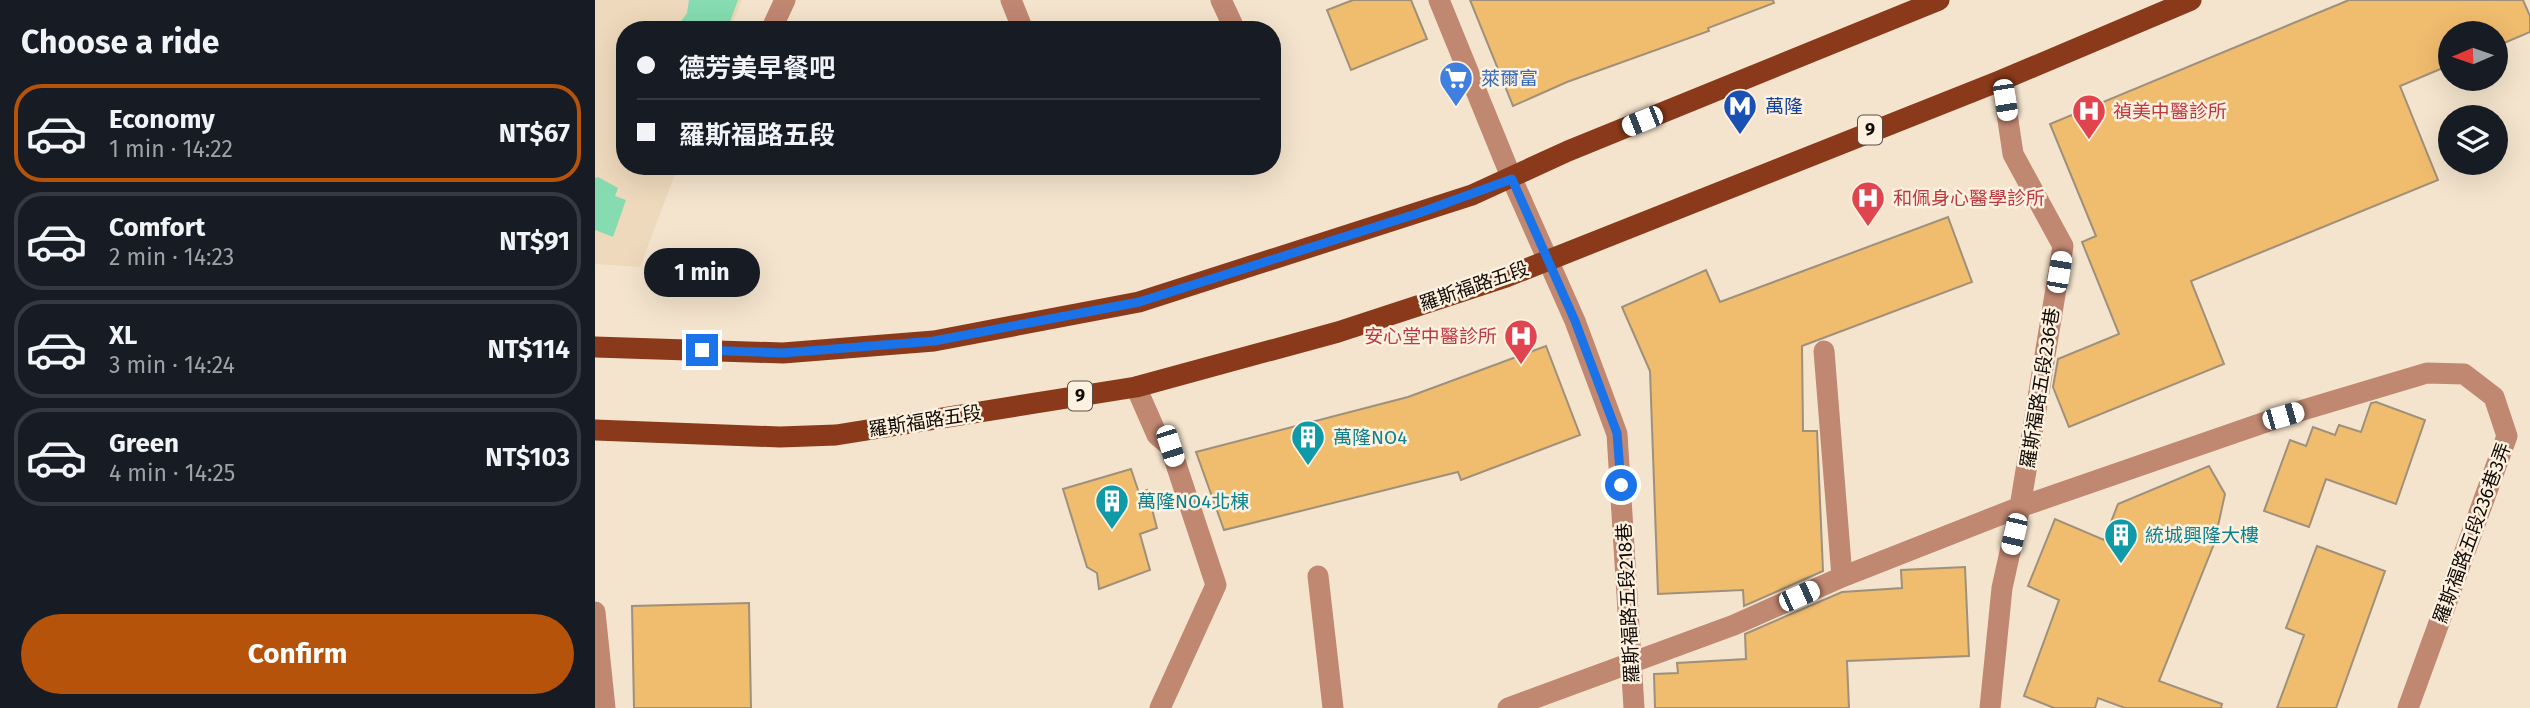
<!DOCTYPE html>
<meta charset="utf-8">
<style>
body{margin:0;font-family:"Fira Sans","Noto Sans TC",sans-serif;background:#20242c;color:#f1f3f6;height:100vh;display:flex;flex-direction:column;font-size:26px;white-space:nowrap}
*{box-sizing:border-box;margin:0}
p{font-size:23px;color:#9ea1a6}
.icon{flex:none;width:38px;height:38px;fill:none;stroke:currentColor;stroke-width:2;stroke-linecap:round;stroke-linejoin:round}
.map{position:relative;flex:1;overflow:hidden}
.sheet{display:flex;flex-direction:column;background:#171b24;width:595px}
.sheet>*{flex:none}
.banner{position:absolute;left:21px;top:21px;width:665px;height:154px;border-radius:28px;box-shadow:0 7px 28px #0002;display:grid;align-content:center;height:154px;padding:0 21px;background:#171b24}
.needle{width:46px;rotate:268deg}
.fabs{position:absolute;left:1843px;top:21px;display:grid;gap:14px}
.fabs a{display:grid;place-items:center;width:70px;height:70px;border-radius:50%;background:#171b24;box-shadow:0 7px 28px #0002;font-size:35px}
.end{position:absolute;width:32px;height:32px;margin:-16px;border:9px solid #1a73e8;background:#fff;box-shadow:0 0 0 4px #fff}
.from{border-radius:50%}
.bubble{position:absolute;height:49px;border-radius:24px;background:#171b24;box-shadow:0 7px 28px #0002;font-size:23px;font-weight:700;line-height:49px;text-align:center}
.car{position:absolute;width:21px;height:42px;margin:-21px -10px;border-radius:9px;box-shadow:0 0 5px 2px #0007;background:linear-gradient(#fff 24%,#345 0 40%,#fff 0 76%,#345 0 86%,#fff 0)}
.banner b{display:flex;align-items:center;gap:24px;height:66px;font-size:26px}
.banner b+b{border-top:2px solid #363941}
.banner i{width:18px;height:18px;background:#f1f3f6}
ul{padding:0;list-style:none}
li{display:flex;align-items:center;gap:21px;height:98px;margin:0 14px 10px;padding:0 7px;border:4px solid #363941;border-radius:28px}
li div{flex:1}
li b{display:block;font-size:26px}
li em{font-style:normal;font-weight:700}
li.on{border-color:#b45309}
li>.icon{width:63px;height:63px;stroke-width:1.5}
h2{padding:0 21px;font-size:32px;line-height:84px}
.primary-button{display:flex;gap:14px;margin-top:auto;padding:14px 21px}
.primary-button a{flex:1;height:80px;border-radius:42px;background:#b45309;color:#fff;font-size:28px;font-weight:700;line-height:80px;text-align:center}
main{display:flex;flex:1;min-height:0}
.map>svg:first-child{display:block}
.built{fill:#eed9bc}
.green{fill:#86dcb0}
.building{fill:#f0bc6e;stroke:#9f907b;stroke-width:2}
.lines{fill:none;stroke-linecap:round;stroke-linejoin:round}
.lane{stroke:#c08771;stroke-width:21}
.street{stroke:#c08771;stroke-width:21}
.primary{stroke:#8a3a1a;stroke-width:21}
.route{stroke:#1a73e8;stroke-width:9}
.labels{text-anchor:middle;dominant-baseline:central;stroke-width:5;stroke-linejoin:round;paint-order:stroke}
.shield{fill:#fef1df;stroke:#585046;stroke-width:2}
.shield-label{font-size:18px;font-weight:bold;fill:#110b05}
.shop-label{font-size:19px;fill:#366cbe;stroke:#fef1df;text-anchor:start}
.transit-label{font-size:19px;fill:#164399;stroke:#fef1df;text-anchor:start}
.health-label{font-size:19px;fill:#be3a42;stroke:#fef1df;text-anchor:start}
.street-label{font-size:19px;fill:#110b05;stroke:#fef1df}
.culture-label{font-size:19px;fill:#0d838f;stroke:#fef1df;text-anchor:start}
</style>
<main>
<section class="sheet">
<h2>Choose a ride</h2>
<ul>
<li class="on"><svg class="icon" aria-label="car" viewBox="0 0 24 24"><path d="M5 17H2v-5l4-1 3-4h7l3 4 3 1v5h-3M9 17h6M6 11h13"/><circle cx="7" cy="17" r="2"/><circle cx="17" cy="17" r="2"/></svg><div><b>Economy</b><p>1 min · 14:22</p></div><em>NT$67</em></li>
<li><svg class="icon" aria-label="car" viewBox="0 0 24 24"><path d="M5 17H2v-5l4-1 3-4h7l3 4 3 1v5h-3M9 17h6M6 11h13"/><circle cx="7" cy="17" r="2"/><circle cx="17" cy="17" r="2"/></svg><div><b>Comfort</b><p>2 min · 14:23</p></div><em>NT$91</em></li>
<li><svg class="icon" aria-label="car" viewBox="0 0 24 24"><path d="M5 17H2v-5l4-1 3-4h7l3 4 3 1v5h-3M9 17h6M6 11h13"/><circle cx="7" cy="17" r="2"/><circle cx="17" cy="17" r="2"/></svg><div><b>XL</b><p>3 min · 14:24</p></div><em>NT$114</em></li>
<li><svg class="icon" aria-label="car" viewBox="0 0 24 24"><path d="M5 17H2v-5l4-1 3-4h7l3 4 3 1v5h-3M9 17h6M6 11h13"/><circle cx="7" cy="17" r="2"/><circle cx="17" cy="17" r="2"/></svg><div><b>Green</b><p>4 min · 14:25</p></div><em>NT$103</em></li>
</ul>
<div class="primary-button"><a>Confirm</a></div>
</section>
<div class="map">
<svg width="1935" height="708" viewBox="0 0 1935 708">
<rect width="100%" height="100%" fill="#f4e4cd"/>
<!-- built -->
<path class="built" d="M0,0H147L135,30H30V166H83L45,267L0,264Z"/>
<!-- green -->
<path class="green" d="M94,0H143L132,30H80L92,13Z
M3,177L23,188L20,196L31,200L18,237L0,230V178Z"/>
<!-- building -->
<path class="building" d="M758,0H816L832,39L756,70L732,10Z
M875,0H1178L1179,3L1113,28L1114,31L972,82L918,106Z
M1754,0H1928L1935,16V32L1900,47V33H1855V65L1805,86L1843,180L1596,281L1629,364L1474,427L1458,387L1463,359L1524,334L1487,242L1501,236L1455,124Z
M1353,217L1377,282L1207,346L1208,431H1222L1228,571L1149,606L1148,590L1063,594L1055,371L1027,307L1111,270L1125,302Z
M951,346L985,435L866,480L863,472L629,530L601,452L813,397Z
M1781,402L1830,420L1801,504L1731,479L1714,527L1669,511L1695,440L1711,446L1718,427L1740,435L1744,425L1766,432L1776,403Z
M1614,466L1630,494L1619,544L1564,681L1627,704L1626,708H1530L1503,698L1500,708H1459L1429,696L1464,600L1433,586L1460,519L1509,540L1523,504Z
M536,469L544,493L552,490L562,528L545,534L555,570L504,589L502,573L492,567L468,489Z
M1722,546L1790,571L1741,708H1682L1709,635L1691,628Z
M1370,567L1374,656L1252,661L1254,708H1060L1059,674L1083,673L1082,663L1151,659L1150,634L1247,592L1307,588L1306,570Z
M154,603L156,708H39L37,606Z"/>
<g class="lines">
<!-- lane -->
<path class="lane" d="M1229,351L1247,577
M541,387L562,435L575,446L621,585L565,708
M723,576L738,708
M913,708L1139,625L1247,577L1425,507L1688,416L1832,373L1869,374L1899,397L1912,436L1813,708
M1395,708L1407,588L1425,507L1468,246L1418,154L1407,80"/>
<!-- street -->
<path class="street" d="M416,0L428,30
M626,0L640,30
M844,0L917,179L980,321L1022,434L1039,708
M176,30L190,0
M0,612L10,708"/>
<!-- primary -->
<path class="primary" d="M0,347L188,353L339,341L544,302L877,195L973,151L1344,0
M0,430L185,437L241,435L541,387L743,332L911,277L1407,80L1596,0"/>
</g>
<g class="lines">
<!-- route -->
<path class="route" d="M107,350L188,353L339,341L544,302L824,213L917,179L980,321L1022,433L1026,485"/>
</g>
<!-- icons -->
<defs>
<g id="supermarket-pin" transform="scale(1.75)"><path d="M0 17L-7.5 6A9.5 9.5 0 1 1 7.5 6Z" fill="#3f7fe0" stroke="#fef1df"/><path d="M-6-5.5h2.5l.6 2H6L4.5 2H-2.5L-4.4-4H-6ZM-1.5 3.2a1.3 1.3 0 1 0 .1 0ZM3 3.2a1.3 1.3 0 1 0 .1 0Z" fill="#fff"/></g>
<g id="metro-pin" transform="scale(1.75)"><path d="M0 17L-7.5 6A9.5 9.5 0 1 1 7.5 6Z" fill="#1a4fb4" stroke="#fef1df"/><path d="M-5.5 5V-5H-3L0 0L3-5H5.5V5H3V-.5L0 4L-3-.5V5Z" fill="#fff"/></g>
<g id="hospital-pin" transform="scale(1.75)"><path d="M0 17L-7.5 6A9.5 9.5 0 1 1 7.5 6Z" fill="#e0444e" stroke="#fef1df"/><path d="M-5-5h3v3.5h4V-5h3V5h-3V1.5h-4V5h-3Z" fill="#fff"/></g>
<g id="building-pin" transform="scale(1.75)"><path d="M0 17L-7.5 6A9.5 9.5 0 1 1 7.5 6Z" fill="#0f9aa8" stroke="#fef1df"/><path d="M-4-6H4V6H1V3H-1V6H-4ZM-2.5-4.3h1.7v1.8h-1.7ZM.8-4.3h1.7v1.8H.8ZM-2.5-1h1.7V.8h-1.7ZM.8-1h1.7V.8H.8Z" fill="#fff"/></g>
</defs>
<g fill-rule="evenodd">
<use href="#supermarket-pin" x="861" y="78"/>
<use href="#metro-pin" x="1145" y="106"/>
<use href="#hospital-pin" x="1494" y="111"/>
<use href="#hospital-pin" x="1273" y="198"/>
<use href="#hospital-pin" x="926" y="336"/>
<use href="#building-pin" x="713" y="437"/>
<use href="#building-pin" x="517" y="501"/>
<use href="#building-pin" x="1526" y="535"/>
</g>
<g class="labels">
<!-- shield labels -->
<g class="shield">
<rect x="1263" y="115.5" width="24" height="29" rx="5"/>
<rect x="473" y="381.5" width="24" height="29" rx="5"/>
</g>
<g class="shield-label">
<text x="1275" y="130">9</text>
<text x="485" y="396">9</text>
</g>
<!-- shop labels -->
<g class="shop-label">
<text x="886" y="78">萊爾富</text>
</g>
<!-- transit labels -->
<g class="transit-label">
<text x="1170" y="106">萬隆</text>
</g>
<!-- health labels -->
<g class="health-label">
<text x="1518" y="111">禎美中醫診所</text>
<text x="1298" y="198">和佩身心醫學診所</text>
<text x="902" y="336" text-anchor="end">安心堂中醫診所</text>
</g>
<!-- street labels -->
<g class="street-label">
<text transform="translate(879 286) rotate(-19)">羅斯福路五段</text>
<text transform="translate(1445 388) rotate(-81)">羅斯福路五段236巷</text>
<text transform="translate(330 421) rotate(-9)">羅斯福路五段</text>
<text transform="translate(1877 533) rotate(-70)">羅斯福路五段236巷3弄</text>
<text transform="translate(1033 603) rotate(-93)">羅斯福路五段218巷</text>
</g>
<!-- culture labels -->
<g class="culture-label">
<text x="738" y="437">萬隆NO4</text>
<text x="542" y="501">萬隆NO4北棟</text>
<text x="1550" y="535">統城興隆大樓</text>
</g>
</g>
</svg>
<div class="fabs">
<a><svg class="needle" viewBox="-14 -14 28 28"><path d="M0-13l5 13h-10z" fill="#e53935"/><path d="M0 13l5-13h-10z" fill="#9ea1a6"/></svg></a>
<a><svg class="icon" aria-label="layers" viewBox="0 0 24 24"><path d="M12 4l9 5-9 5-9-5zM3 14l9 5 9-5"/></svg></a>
</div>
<i class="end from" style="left:1026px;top:485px"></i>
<i class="end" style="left:107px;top:350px"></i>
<div class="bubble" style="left:49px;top:248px;width:116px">1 min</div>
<i class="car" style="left:1410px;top:100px;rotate:171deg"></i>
<i class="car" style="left:1047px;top:121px;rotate:248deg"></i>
<i class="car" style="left:1464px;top:272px;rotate:10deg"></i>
<i class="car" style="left:1688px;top:416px;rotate:74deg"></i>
<i class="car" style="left:575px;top:446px;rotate:162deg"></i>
<i class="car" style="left:1419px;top:534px;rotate:193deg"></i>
<i class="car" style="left:1204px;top:596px;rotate:66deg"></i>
<div class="banner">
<b><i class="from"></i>德芳美早餐吧</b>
<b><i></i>羅斯福路五段</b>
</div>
</div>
</main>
